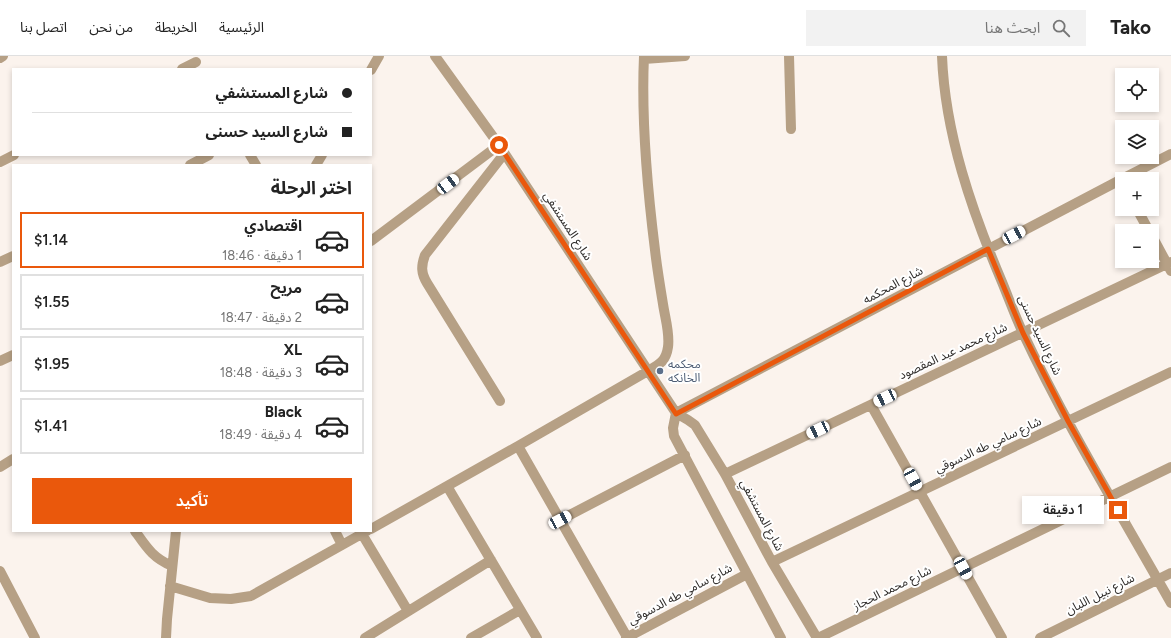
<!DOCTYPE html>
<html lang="ar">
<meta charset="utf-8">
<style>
body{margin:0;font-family:Figtree,"Noto Sans Arabic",sans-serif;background:#f2f2f2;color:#222;direction:rtl;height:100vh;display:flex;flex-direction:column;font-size:15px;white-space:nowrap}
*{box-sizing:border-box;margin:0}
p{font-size:13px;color:#767676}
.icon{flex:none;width:22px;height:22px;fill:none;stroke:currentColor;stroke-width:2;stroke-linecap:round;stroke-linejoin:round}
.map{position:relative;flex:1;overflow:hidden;direction:ltr}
.side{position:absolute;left:12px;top:108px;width:360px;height:368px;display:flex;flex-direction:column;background:#fff;border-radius:0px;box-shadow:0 2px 6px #0003;direction:rtl}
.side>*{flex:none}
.guide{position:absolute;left:12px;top:12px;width:360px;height:88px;border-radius:0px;box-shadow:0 2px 6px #0003;direction:rtl;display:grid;align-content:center;height:88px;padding:0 20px;background:#fff}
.buttons{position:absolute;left:1115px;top:12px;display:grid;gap:8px}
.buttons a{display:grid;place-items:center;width:44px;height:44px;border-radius:0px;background:#fff;box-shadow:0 2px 6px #0003;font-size:20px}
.end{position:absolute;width:18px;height:18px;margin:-9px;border:5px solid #ea580c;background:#fff;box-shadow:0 0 0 2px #fff}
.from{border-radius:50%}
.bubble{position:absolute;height:28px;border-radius:0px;background:#fff;box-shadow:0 2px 6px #0003;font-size:13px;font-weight:600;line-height:28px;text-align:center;direction:rtl}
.car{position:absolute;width:12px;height:24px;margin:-12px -6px;border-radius:5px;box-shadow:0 0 3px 1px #0007;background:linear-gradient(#fff 24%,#345 0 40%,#fff 0 76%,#345 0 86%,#fff 0)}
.guide b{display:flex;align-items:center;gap:14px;height:38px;font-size:15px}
.guide b+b{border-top:1px solid #e0e0e0}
.guide i{width:10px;height:10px;background:#222}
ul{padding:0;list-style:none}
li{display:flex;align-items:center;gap:12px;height:56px;margin:0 8px 6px;padding:0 12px;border:2px solid #e0e0e0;border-radius:0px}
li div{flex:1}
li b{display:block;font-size:15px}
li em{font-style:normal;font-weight:600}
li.selected{border-color:#ea580c}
li>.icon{width:36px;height:36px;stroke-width:1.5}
h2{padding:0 20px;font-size:18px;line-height:48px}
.button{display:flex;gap:8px;margin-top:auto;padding:8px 20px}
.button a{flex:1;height:46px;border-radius:0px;background:#ea580c;color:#fff;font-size:16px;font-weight:600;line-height:46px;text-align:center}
header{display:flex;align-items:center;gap:24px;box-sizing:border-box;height:56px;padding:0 20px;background:#fff;border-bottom:1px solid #e0e0e0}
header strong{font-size:19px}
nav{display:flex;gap:22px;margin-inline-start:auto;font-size:14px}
.search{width:280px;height:36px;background:#f2f2f2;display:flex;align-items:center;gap:10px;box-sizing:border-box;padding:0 14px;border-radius:0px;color:#767676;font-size:15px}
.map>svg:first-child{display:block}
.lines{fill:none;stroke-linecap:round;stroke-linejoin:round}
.service{stroke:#b6a085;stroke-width:10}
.minor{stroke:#b6a085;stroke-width:10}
.route{stroke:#ea580c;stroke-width:5}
.service-dot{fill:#5c6f8a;stroke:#fff;stroke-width:1.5}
.labels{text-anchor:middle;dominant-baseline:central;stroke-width:4;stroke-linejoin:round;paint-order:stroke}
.street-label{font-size:12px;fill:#2d2a28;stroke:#fff}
.service-label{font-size:12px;fill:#4e5e75;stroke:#fff;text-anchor:start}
</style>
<header>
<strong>Tako</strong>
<div class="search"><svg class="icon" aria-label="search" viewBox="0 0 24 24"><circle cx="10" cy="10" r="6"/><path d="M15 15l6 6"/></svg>ابحث هنا</div>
<nav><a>الرئيسية</a><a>الخريطة</a><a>من نحن</a><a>اتصل بنا</a></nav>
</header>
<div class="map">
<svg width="1171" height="582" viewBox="0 0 1171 582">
<rect width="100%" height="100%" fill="#fbf3ed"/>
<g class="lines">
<!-- service -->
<path class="service" d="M500,345L427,227C421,217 421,210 425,199L504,98"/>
<!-- minor -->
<path class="minor" d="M435,0L499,89L676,357L688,364L695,369L725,418L772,506L817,582
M789,0L791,73
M942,0C945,78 972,155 1002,226C1009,243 1015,260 1023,277C1066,369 1121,458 1171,547
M0,2L3,0
M644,3L685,0
M182,13L196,6
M371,14L379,0
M250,99L256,109
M0,106L14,99
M190,109L209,99
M316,109L322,99
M1122,123L1171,98
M1137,153L1149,175
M1152,180L1171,215
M371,185L499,89
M0,206L13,200
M0,305L13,299
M871,349L1002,582
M676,357L1122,123
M676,357L673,372L674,380L781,582
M518,390L627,581
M0,411L13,403
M725,418L1171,206
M447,430L537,582
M560,464L685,399
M371,473L518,390L648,315C660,308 666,305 668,291C670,277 665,262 663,248C660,230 657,212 655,194C647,130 641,65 644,0
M135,475C147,492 153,502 172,510
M335,475L342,489
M362,478L408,555
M772,506L1171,316
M0,515L35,582
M170,530L210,542L231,543L251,540L367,475
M166,582L167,563L176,475
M365,582L491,504
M471,582L520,554
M626,582L747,518
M818,582L1171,411
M1040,582L1171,517"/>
</g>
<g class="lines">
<!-- route -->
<path class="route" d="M499,89L676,358L988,193L1023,277L1068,365L1118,454"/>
</g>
<!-- markers -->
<circle class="service-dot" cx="660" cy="315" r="4"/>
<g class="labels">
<!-- street labels -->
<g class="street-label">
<text transform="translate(568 170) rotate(57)">شارع المستشفي</text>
<text transform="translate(893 229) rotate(-28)">شارع المحكمه</text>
<text transform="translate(1040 279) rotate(65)">شارع السيد حسنى</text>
<text transform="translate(953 295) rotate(-25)">شارع محمد عبد المقصود</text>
<text transform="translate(988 389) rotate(-25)">شارع سامي طه الدسوقي</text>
<text transform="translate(762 459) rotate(62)">شارع المستشفي</text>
<text transform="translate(892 532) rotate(-26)">شارع محمد الحجاز</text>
<text transform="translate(680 538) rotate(-28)">شارع سامي طه الدسوقي</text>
<text transform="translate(1100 538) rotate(-27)">شارع نبيل اللبان</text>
</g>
<!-- service labels -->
<g class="service-label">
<text x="668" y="308">محكمه<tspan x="668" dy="14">الخانكه</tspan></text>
</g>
</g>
</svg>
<div class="buttons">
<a><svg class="icon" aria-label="locate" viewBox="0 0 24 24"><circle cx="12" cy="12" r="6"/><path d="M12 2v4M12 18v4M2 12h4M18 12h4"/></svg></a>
<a><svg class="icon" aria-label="layers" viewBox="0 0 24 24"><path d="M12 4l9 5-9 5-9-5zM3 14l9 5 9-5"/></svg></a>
<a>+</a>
<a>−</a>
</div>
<i class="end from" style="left:499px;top:89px"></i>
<i class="end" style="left:1118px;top:454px"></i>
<div class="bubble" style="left:1022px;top:440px;width:82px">1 دقيقة</div>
<i class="car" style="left:448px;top:128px;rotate:53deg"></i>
<i class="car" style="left:1014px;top:179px;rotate:62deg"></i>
<i class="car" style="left:885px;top:342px;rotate:245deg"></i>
<i class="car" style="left:818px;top:374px;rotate:245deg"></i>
<i class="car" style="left:913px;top:423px;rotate:151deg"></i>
<i class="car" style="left:560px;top:464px;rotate:62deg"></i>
<i class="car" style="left:963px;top:512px;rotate:151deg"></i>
<div class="guide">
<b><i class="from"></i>شارع المستشفي</b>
<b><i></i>شارع السيد حسنى</b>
</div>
<section class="side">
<h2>اختر الرحلة</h2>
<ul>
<li class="selected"><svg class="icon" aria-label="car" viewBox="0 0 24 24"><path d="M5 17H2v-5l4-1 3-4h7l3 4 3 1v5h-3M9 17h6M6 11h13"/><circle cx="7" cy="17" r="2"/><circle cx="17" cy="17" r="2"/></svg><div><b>اقتصادي</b><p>1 دقيقة · 18:46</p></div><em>$1.14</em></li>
<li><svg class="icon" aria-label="car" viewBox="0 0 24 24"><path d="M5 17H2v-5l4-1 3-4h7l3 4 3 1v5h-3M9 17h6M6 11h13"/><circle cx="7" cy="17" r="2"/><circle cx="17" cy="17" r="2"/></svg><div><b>مريح</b><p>2 دقيقة · 18:47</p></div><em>$1.55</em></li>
<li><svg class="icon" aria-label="car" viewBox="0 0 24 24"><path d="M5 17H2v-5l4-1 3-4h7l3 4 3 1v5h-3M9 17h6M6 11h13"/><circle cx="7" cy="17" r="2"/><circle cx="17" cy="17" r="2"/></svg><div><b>XL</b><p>3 دقيقة · 18:48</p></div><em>$1.95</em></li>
<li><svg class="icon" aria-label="car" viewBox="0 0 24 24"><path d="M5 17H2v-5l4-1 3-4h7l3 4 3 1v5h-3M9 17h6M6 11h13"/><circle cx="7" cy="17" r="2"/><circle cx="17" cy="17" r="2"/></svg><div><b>Black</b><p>4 دقيقة · 18:49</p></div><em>$1.41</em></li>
</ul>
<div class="button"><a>تأكيد</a></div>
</section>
</div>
